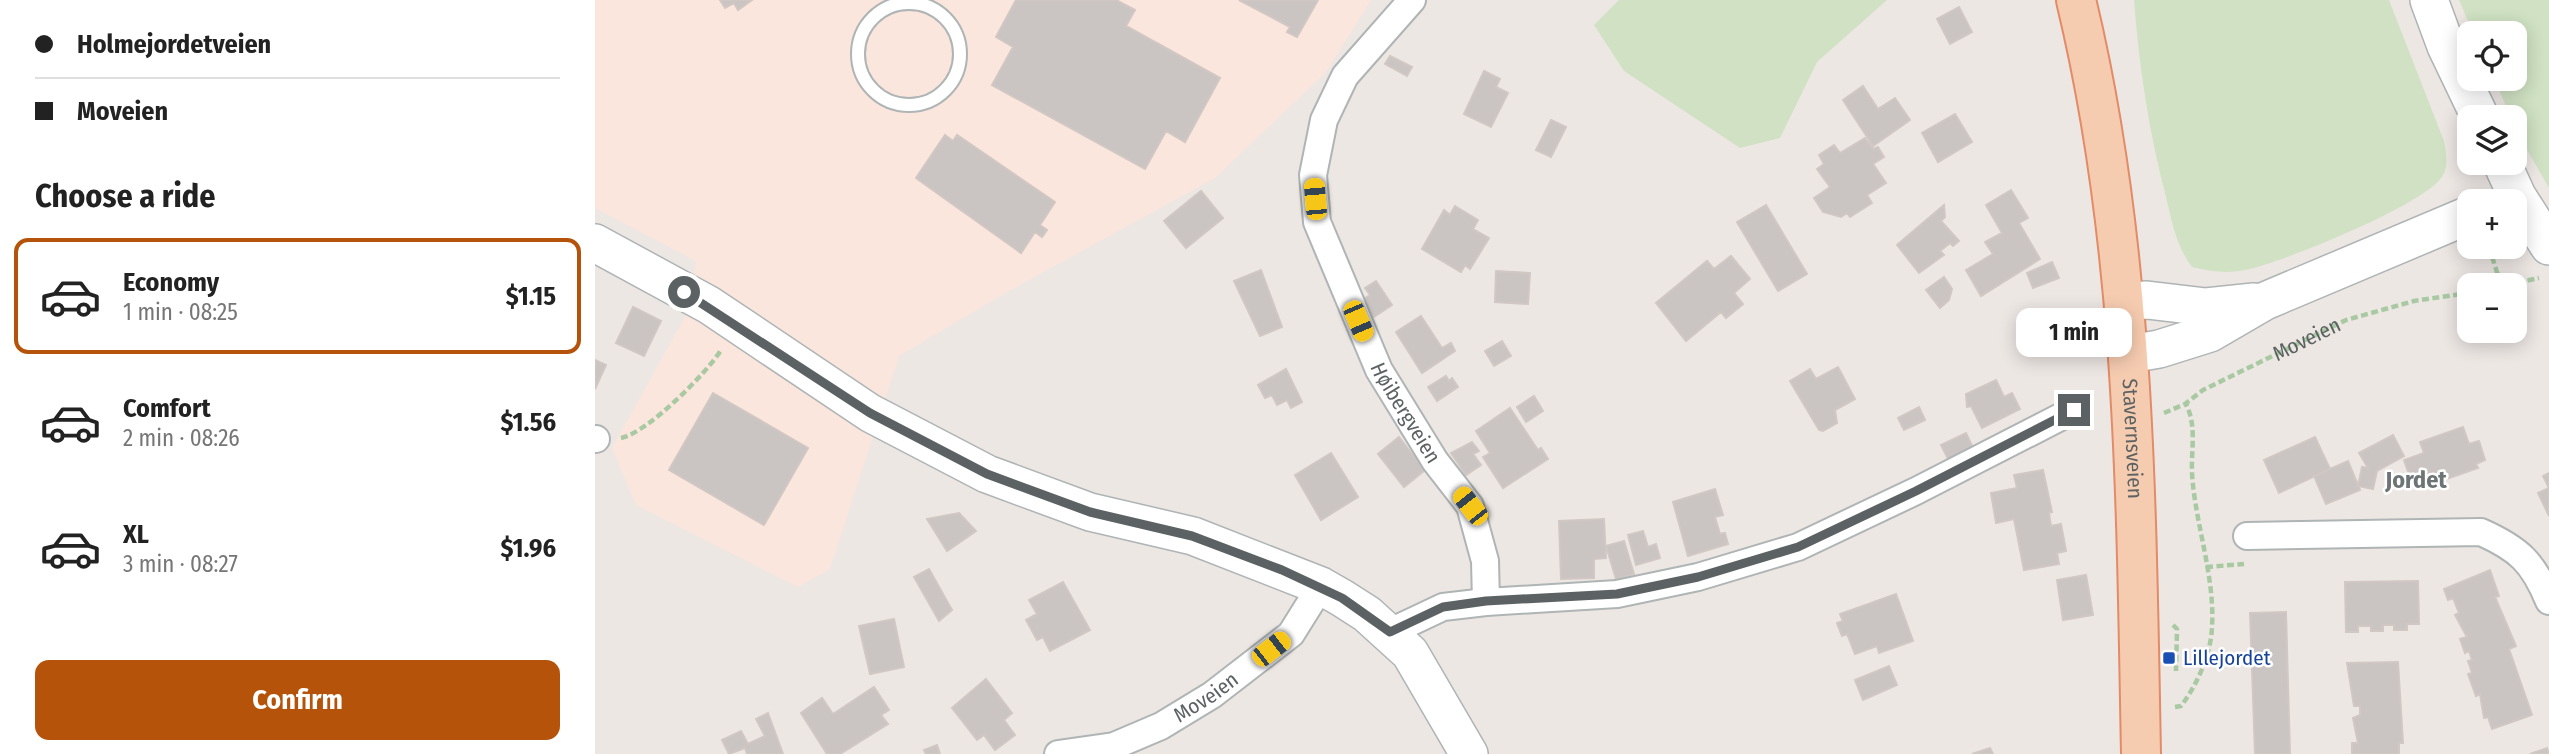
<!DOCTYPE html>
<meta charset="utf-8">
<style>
body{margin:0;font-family:"Fira Sans Condensed",sans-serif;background:#f2f2f2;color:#222;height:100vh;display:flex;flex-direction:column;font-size:26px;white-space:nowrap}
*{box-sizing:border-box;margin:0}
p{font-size:23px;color:#767676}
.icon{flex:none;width:38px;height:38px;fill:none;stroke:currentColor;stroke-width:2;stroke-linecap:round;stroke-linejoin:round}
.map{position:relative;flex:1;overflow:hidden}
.side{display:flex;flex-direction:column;background:#fff;width:595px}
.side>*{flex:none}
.hud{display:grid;align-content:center;height:154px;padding:0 35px;background:#fff}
.buttons{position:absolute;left:1862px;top:21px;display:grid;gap:14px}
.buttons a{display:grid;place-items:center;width:70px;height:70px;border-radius:14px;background:#fff;box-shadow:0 4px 18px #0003;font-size:35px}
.end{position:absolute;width:32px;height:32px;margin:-16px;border:9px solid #5c6263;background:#fff;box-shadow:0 0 0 4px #fff}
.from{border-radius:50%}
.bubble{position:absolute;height:49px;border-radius:14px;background:#fff;box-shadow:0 4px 18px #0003;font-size:23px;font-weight:700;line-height:49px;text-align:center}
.car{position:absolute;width:21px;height:42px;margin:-21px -10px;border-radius:9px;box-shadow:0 0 5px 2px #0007;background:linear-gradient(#f5c518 24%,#345 0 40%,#f5c518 0 76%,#345 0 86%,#f5c518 0)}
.hud b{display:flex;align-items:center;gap:24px;height:66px;font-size:26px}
.hud b+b{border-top:2px solid #e0e0e0}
.hud i{width:18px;height:18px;background:#222}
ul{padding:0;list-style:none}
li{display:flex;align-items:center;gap:21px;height:116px;margin:0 14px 10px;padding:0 21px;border:4px solid transparent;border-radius:14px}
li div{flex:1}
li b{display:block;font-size:26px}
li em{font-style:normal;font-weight:700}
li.active{border-color:#b45309}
li>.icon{width:63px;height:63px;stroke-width:1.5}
h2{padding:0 35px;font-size:32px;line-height:84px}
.cta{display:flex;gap:14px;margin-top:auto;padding:14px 35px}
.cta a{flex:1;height:80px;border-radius:14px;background:#b45309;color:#fff;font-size:28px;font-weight:700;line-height:80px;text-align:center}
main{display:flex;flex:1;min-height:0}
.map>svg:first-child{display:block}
.commercial{fill:#fae6dc}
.green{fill:#d0e2c3}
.building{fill:#cac4c3;stroke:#d1c7c3;stroke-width:2}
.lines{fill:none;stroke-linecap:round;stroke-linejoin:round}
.lane-casing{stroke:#afb4b5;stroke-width:16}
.street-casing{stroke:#afb4b5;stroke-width:30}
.secondary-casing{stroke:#aeb4b5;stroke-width:40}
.primary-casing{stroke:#e28b68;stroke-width:42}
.path{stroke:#a8c9a2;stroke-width:4.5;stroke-dasharray:7 3.5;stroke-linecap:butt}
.lane{stroke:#fff;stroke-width:12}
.street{stroke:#fff;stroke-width:26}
.secondary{stroke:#fff;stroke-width:37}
.primary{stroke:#f6ccb0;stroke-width:38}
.route{stroke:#5c6263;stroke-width:9}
.transit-dot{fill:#1a4fb4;stroke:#fff;stroke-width:2.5}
.labels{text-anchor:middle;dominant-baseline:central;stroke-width:5;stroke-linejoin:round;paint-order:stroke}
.street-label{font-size:21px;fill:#5c6263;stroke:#fff}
.transit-label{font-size:21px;fill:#164399;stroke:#fff;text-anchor:start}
.quarter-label{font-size:24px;font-weight:bold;fill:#6d7475;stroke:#fff}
</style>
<main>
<section class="side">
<div class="hud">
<b><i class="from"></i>Holmejordetveien</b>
<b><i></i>Moveien</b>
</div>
<h2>Choose a ride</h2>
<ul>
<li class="active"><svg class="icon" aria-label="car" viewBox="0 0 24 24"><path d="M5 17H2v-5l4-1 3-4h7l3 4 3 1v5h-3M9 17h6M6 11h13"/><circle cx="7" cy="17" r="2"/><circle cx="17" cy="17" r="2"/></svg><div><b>Economy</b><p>1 min · 08:25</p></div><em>$1.15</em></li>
<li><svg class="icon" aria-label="car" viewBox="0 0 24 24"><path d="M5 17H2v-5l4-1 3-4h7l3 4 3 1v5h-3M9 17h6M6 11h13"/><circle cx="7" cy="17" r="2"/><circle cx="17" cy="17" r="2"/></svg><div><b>Comfort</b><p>2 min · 08:26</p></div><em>$1.56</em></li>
<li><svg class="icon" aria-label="car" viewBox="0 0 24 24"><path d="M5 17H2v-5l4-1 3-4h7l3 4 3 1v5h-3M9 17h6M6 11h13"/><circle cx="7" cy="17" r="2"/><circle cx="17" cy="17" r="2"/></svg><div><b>XL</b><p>3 min · 08:27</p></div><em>$1.96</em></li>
</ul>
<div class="cta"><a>Confirm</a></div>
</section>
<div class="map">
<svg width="1954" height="754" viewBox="0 0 1954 754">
<rect width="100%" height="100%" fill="#ede7e4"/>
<!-- commercial -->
<path class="commercial" d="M0,0H776L731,72L620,178L412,292L304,356L235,569L203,587L41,505L17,448L91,315L101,261L0,208Z"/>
<!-- green -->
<path class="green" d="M1024,0H1292L1222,62L1185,138L1145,148L1029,71L999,25Z
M1539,0H1794L1849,141C1851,153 1854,166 1847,177C1827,206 1692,260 1655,269C1634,274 1617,272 1597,267C1581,246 1577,222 1571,197C1554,132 1544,67 1539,0Z
M1864,0H1954V188L1931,148L1920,117H1916L1899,79H1920V33H1878Z"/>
<!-- building -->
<path class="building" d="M125,0H157L143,10L139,3L130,8Z
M421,0H521L540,10L531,26L625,78L590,142L571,131L550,169L397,85L418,47L401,37Z
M644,0H723L702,37L692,32L695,27Z
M1364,7L1377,32L1355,44L1342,19Z
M795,56L817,67L812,76L790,64Z
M889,71L905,79L901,87L913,93L896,127L869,114Z
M1268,86L1283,109L1300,98L1315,120L1278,146L1248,100Z
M1360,114L1377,142L1343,162L1327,133Z
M956,120L971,127L956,157L941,150Z
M350,135L358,141L362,135L460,202L445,225L452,230L447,237L440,232L426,253L321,178Z
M1270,138L1278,149L1283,147L1289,157L1278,164L1291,183L1272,195L1277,203L1255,217L1252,213L1246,217L1228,212L1219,198L1235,187L1222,169L1229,164L1224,155L1239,145L1245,153Z
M1416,190L1433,218L1424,223L1445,259L1386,296L1371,270L1398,254L1390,242L1407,233L1391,205Z
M606,191L628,218L591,248L569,221Z
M1171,205L1212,274L1183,291L1142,222Z
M1349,205L1350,217L1346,221L1364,241L1358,246L1355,243L1345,251L1349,255L1324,273L1302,245Z
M860,206L883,220L878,229L894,238L875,269L870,265L866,272L827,249L849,210L855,215Z
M1136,256L1155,279L1139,293L1148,304L1131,318L1126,312L1091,341L1061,303L1112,261L1119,269Z
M1457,262L1464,278L1438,288L1432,273Z
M666,270L687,327L665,336L639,281Z
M901,271L935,273L933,304L900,302Z
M1349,277L1357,289L1354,300L1345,308L1331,290Z
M781,281L797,305L779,317L767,300L775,295L770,288Z
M38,307L66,321L49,356L21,343Z
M826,316L847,348L856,343L860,351L827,373L801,332Z
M907,341L916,356L899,366L890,351Z
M0,360L11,365L0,389Z
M1243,367L1260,399L1240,410L1242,423L1228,431L1224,430L1195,381L1215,369L1221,379Z
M691,369L707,402L696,408L692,400L682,405L677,395L670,398L663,385Z
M851,376L854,381L857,378L863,387L842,401L833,387Z
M1401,380L1409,397L1417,393L1425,409L1387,428L1376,406L1372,407L1371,394Z
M118,393L213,448L169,525L74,470Z
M939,396L948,411L931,422L922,407Z
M1324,407L1330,420L1309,430L1303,418Z
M915,408L943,450L946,448L953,459L908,488L888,457L895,453L881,431Z
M1868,427L1874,444L1884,441L1890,460L1881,464L1883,468L1826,488L1818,486L1809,460L1829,453L1825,442Z
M1371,433L1379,450L1355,463L1346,445Z
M1798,435L1809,456L1782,471L1778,489L1763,486L1767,467L1773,468L1764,453Z
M804,437L830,470L809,487L783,454Z
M1720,437L1735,469L1684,493L1669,460Z
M877,442L884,451L878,454L886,465L871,475L856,453Z
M736,453L763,497L726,520L700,475Z
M1753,461L1765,490L1731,504L1719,476Z
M1448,470L1457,512L1454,513L1456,526L1466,524L1471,551L1462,553L1464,564L1429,570L1419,519L1401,523L1396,493L1422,488L1419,475Z
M1954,473V516L1943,493L1954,488L1948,476Z
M1120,489L1128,515L1120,517L1125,534L1130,533L1133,544L1093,556L1078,502Z
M364,513L381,531L352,551L332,519Z
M1009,519L1011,558L999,559V578L966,579L964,521Z
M1048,531L1053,547L1061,544L1065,558L1041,565L1033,535Z
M1029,541L1039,574L1021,579L1011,546Z
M334,569L357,610L344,621L319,577Z
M1895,570L1904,596L1900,597L1921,646L1914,649L1937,715L1897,729L1893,717L1889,718L1885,694L1881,696L1873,674L1877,673L1873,661L1877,660L1874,651L1870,653L1865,639L1872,637L1860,615L1864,613L1858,598L1853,600L1849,589Z
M1491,575L1498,615L1468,620L1462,580Z
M1823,581L1824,624H1812V630H1799V625H1788V631H1776V626H1763V632H1751L1750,582Z
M468,582L495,630L455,651L448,637L442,640L431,620L442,614L434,600Z
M1301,594L1318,641L1284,653L1282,646L1260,654L1252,634L1247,636L1242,623L1248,621L1245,614Z
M1691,612L1695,754H1660L1655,613Z
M299,619L309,667L275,674L264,626Z
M1803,662L1808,743H1804V754H1757V743H1763L1758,718L1765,715V706H1759L1752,663Z
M1294,666L1302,685L1268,700L1260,680Z
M391,679L417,713L409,720L420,735L400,750L389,735L382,740L357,708Z
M279,687L294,710L286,715L293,724L245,754H232L206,713L227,698L238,714Z
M173,713L188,754H152L150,748L134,754L127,740L146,731L153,744L170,736L161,719Z
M342,745L345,754H331L329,750Z
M1395,748L1398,754H1377Z
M1952,748L1954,754H1935Z"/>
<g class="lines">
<!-- lane casing -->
<g class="lane-casing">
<path id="lane" d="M263 54a51 51 0 1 1 102 0a51 51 0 1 1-102 0Z"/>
</g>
<!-- street casing -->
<g class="street-casing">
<g id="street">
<path id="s2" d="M817,0L750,76L729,120L718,175L722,222L784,370L840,461L875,506L890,561L891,602"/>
<path d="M0,439H1"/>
<path d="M1652,536L1886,532C1924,549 1938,562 1954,601"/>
<path d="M795,632L848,607L891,602L1022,594L1103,577L1203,547L1321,491L1479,410"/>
<path id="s3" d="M463,754L519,746L566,726L617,695L696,634L726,586"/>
</g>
</g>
<!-- secondary casing -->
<g class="secondary-casing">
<path id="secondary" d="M1834,0L1851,46L1885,117
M1907,163L1922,196L1954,246
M0,243L114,305L275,413L392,474L495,512L598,536L726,586L747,598L772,614L815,653L874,754
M1531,301L1552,300L1611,307L1659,302
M1535,354L1564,349L1615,333L1670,301L1874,215"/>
</g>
<!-- primary casing -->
<g class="primary-casing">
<g id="primary">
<path id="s4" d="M1481,0C1541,248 1541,500 1546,754"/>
</g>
</g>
<!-- path -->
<g class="path">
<path d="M1894,247L1906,285"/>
<path d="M1912,285L1944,278"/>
<path id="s1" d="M1569,413L1590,404L1608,390L1751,320L1819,301L1874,293"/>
<path d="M26,438C52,433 112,373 126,350"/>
<path d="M1611,567L1649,564"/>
<path d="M1578,625L1582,629L1581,671"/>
<path d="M1580,707L1586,706C1602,685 1616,654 1617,627C1620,575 1600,524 1597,473C1596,449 1602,426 1591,404"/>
</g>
<!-- lane -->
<use href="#lane" class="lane"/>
<!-- street -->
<use href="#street" class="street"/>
<!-- secondary -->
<use href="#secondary" class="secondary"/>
<!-- primary -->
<use href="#primary" class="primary"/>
</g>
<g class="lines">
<!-- route -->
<path class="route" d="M89,292L275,413L392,474L495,512L597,536L687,570L747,598L795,632L848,607L891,601L1022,594L1103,577L1203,547L1321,491L1479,410"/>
</g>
<!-- markers -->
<rect class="transit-dot" x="1567" y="651" width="14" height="14" rx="3.5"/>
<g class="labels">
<!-- street labels -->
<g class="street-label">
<text stroke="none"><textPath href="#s1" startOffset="161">Moveien</textPath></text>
<text stroke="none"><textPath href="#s2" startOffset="464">Høibergveien</textPath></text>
<text stroke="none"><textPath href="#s4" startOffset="443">Stavernsveien</textPath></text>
<text stroke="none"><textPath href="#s3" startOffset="161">Moveien</textPath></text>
</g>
<!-- transit labels -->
<g class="transit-label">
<text x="1588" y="658">Lillejordet</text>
</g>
<!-- quarter labels -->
<g class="quarter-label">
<text x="1821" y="480">Jordet</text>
</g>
</g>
</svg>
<div class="buttons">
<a><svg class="icon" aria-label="locate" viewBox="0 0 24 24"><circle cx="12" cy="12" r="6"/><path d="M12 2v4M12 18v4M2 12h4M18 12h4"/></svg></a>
<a><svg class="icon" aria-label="layers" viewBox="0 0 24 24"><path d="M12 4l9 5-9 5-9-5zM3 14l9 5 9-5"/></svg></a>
<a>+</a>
<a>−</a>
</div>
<i class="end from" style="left:89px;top:292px"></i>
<i class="end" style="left:1479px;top:410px"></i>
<div class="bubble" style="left:1421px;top:308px;width:116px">1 min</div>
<i class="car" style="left:720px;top:199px;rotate:355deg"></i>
<i class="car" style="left:763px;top:321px;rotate:157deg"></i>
<i class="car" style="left:875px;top:506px;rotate:322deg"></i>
<i class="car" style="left:676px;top:649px;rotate:52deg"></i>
</div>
</main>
